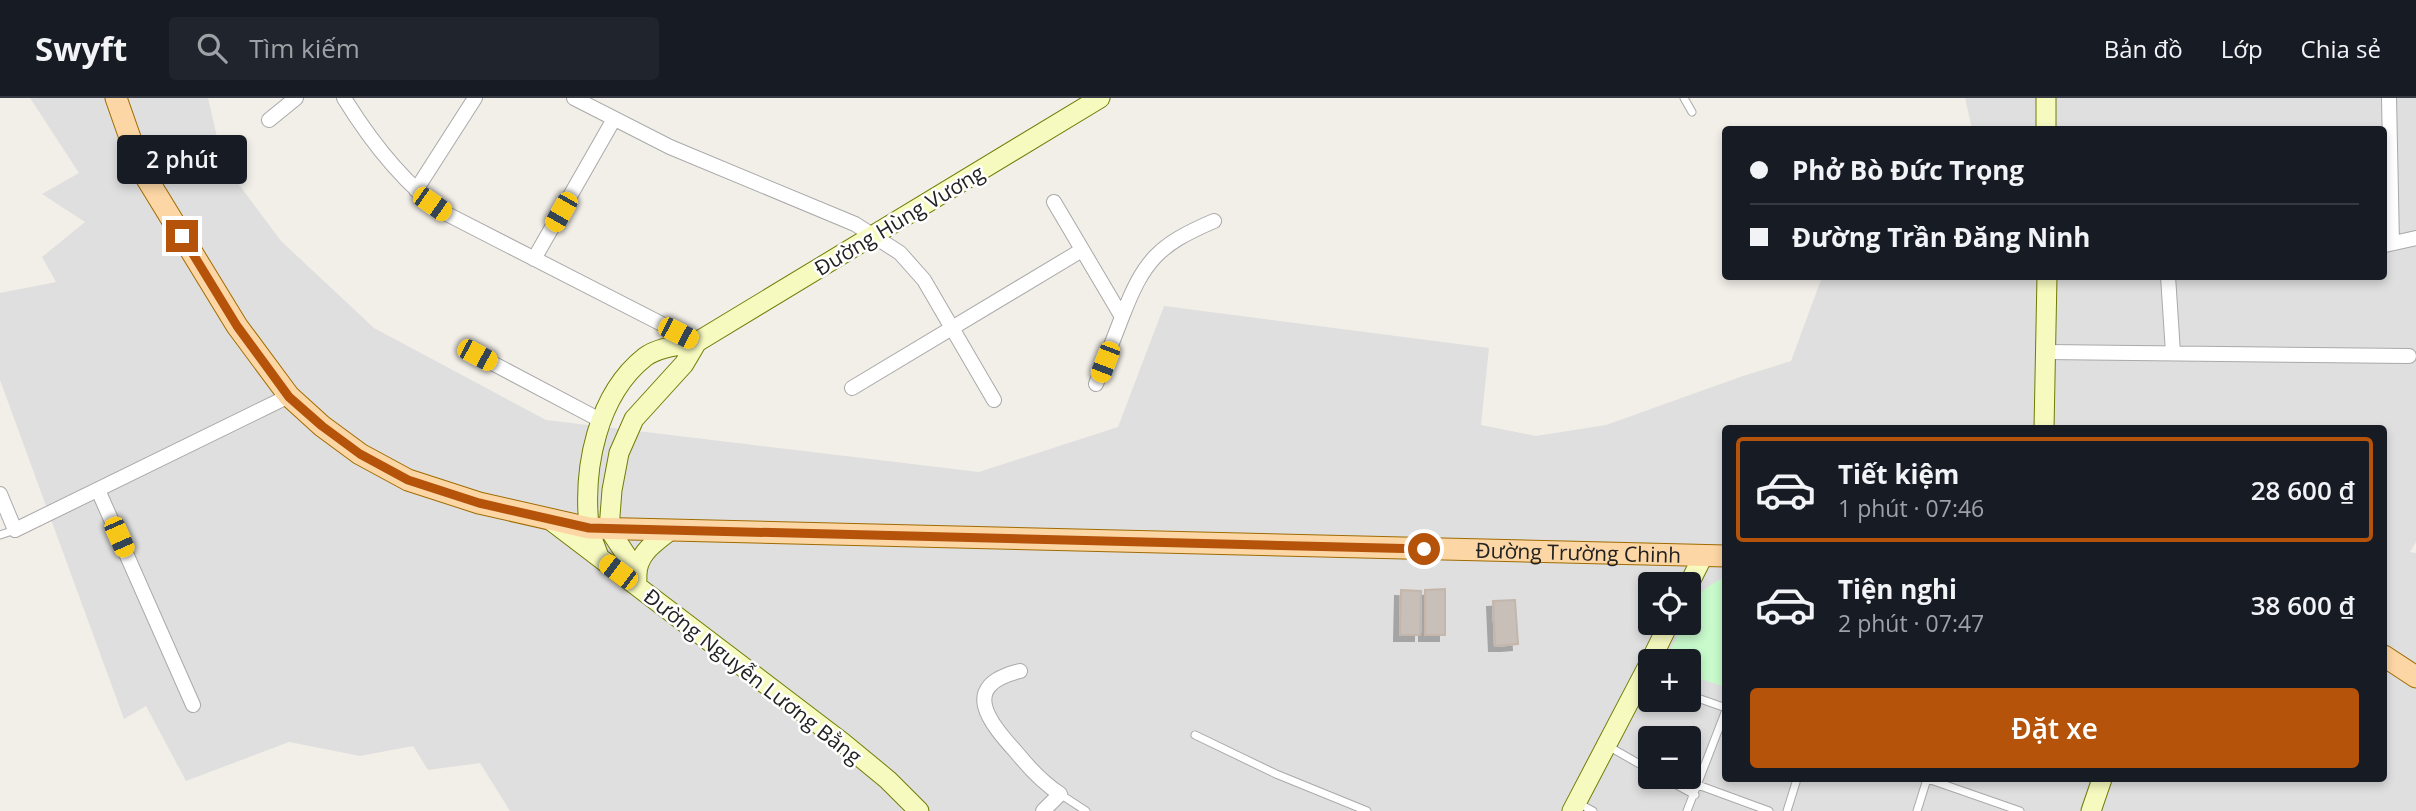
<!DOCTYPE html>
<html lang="vi">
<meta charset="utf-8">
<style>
body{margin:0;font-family:"Open Sans",sans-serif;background:#20242c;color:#f1f3f6;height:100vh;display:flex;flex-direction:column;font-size:26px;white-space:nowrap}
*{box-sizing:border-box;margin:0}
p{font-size:23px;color:#9ea1a6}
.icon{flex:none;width:38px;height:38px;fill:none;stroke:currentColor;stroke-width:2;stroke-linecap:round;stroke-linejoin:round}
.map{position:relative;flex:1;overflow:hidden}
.drawer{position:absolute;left:1722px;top:327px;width:665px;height:357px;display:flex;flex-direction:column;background:#171b24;border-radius:7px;box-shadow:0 4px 10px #0003}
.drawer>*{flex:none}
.top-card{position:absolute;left:1722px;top:28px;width:665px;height:154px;border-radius:7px;box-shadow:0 4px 10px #0003;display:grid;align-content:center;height:154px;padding:0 28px;background:#171b24}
.tools{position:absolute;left:1638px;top:474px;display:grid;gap:14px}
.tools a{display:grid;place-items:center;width:63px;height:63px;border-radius:7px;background:#171b24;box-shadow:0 4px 10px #0003;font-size:35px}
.end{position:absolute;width:32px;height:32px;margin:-16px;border:9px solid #b45309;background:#fff;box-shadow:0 0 0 4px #fff}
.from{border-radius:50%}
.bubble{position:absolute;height:49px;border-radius:7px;background:#171b24;box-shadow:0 4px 10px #0003;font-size:23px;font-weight:600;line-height:49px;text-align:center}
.car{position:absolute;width:21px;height:42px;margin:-21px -10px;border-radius:9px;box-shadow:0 0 5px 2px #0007;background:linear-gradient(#f5c518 24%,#345 0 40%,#f5c518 0 76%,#345 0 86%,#f5c518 0)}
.top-card b{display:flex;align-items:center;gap:24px;height:66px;font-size:26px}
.top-card b+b{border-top:2px solid #363941}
.top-card i{width:18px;height:18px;background:#f1f3f6}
ul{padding:12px 0 0;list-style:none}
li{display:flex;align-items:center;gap:21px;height:105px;margin:0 14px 10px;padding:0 14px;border:4px solid transparent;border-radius:7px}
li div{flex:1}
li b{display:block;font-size:26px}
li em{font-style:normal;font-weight:600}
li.selected{border-color:#b45309}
li>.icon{width:63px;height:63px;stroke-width:1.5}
.primary-button{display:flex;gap:14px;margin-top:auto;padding:14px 28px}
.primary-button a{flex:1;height:80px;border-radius:7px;background:#b45309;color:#fff;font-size:28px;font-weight:600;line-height:80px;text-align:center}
header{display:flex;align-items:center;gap:42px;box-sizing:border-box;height:98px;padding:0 35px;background:#171b24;border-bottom:2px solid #363941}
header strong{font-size:33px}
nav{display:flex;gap:38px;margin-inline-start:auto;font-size:24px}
.search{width:490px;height:63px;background:#20242c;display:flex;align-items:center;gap:18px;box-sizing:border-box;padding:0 24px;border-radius:7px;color:#9ea1a6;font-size:26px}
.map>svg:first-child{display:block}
.residential{fill:#e0dfdf;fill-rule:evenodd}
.park{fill:#c8facc}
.building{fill:#c7bfb8;stroke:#c4b6ab;stroke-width:2;filter:url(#shadow)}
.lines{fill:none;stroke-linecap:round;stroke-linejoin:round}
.lane-casing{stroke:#a9a9a9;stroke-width:9}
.street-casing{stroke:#a9a9a9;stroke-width:16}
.secondary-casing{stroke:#707d05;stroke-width:21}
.primary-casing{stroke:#a06b00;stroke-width:23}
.lane{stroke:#fff;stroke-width:7}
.street{stroke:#fff;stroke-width:14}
.secondary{stroke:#f7fabf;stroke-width:19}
.primary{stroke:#fcd6a4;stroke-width:21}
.route{stroke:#b45309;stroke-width:9}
.labels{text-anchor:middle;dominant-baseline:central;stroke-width:5;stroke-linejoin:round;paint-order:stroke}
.street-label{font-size:21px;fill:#222;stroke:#fff}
</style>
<header>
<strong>Swyft</strong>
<div class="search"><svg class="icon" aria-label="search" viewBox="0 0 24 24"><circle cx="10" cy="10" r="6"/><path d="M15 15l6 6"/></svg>Tìm kiếm</div>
<nav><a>Bản đồ</a><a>Lớp</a><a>Chia sẻ</a></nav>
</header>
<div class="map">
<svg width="2416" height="713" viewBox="0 0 2416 713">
<defs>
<filter id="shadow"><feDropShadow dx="-6" dy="6" stdDeviation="0" flood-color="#0004"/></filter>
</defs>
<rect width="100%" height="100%" fill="#f2efe9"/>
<!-- residential -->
<path class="residential" d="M30,0H208L223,65L281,143L374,230L546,322L979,374L1118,329L1164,208L1489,250L1481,327L1536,338L1606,327L1743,278L1791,263L1822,179L2384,178V32L1972,31L1965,0H2416V444L2410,454L2416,455V713H510L480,665L428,672L413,648L360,658L289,644L186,683L146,608L124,621L0,282V195L56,184L42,159L85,124L42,96L79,75ZM1726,331H2384V681H1726ZM1650,486H1689V525H1650ZM1650,564H1689V602H1650ZM1650,640H1689V679H1650Z"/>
<!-- park -->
<path class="park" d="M1721,481H1726L1725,589L1689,577V564L1673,563L1668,556L1684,525H1689C1689,502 1702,491 1721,481Z"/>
<!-- building -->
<path class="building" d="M1445,491V537H1425V492Z
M1401,492L1421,493L1420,537H1400Z
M1515,502L1518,546L1495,548L1493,503Z"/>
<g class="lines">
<!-- lane casing -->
<g class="lane-casing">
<path id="lane" d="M1684,0L1692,14
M0,437L15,432
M1689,597L1726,610
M1195,637L1276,676L1367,713
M1608,648L1650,672
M1662,679L1695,697
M1928,681L2020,713
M1698,687L1769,713
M1060,696L1086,713
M1578,705L1593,713
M1687,713L1726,612
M1787,713L1797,681
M1917,713L1927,681"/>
</g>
<!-- street casing -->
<g class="street-casing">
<path id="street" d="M344,0C370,42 404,86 445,115L697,244
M574,0L670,49L855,126L900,155L924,182L994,302
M2389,0L2392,145
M269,22L296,0
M416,92L475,0
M1054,104L1122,219L1096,286
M2385,147L2416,140
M534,161L614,21
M2168,178L2173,255
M1122,219C1144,162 1158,147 1214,123
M2046,254L2409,258
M477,257L600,322
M852,290L1082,152
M98,392L193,607
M0,396L15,432L289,298
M1020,573C958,588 990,625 1017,655C1030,671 1043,685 1060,696L1043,713"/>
</g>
<!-- secondary casing -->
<g class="secondary-casing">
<path id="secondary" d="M2046,0V32
M2044,331L2047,178
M550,422L842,644L888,682L919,713
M599,459C596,449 590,438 589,428C583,370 597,297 645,259C658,249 682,247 697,244L1100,0
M636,472L609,431L612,392L619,355L634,321L684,266L697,244
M637,481C635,457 654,445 671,432
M1689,486L1703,458
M1650,564L1669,525
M1572,713L1650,564
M2091,713L2102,681"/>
</g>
<!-- primary casing -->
<g class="primary-casing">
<g id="primary">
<path id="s1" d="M116,0L141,71L237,228L289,298L322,328L360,356L408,382L479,405L589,430L1726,458"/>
<path d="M2384,558L2416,579"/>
</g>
</g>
<!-- lane -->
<use href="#lane" class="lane"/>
<!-- street -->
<use href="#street" class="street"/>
<!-- secondary -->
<use href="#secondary" class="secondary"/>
<!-- primary -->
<use href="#primary" class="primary"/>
</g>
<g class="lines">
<!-- route -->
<path class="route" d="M182,138L237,228L289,299L322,328L360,356L408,382L479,405L589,430L1424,451"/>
</g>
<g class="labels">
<!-- street labels -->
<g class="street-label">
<text transform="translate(899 122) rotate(-31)">Đường Hùng Vương</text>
<text stroke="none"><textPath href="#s1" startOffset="1670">Đường Trường Chinh</textPath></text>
<text transform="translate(753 578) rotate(38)">Đường Nguyễn Lương Bằng</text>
</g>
</g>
</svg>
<div class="tools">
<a><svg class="icon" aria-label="locate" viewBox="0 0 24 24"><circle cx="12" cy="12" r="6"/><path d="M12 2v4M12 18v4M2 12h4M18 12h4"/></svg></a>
<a>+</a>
<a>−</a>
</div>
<i class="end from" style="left:1424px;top:451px"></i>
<i class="end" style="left:182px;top:138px"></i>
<div class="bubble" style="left:117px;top:37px;width:130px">2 phút</div>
<i class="car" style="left:432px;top:106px;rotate:125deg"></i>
<i class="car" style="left:561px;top:114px;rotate:210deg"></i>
<i class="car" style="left:678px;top:235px;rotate:117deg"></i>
<i class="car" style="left:477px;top:257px;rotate:118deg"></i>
<i class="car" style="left:1105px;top:264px;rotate:201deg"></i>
<i class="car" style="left:119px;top:439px;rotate:156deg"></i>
<i class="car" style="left:618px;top:474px;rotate:307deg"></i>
<div class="top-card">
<b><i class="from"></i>Phở Bò Đức Trọng</b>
<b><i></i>Đường Trần Đăng Ninh</b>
</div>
<section class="drawer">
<ul>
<li class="selected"><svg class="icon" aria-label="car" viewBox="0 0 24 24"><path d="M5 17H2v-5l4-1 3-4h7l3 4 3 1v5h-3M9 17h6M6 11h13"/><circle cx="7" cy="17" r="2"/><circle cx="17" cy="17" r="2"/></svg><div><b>Tiết kiệm</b><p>1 phút · 07:46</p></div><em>28 600 ₫</em></li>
<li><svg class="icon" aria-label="car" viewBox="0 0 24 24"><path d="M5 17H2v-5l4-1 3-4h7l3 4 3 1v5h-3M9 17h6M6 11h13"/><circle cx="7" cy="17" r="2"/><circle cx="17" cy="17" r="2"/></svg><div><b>Tiện nghi</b><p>2 phút · 07:47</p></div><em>38 600 ₫</em></li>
</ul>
<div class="primary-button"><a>Đặt xe</a></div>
</section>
</div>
